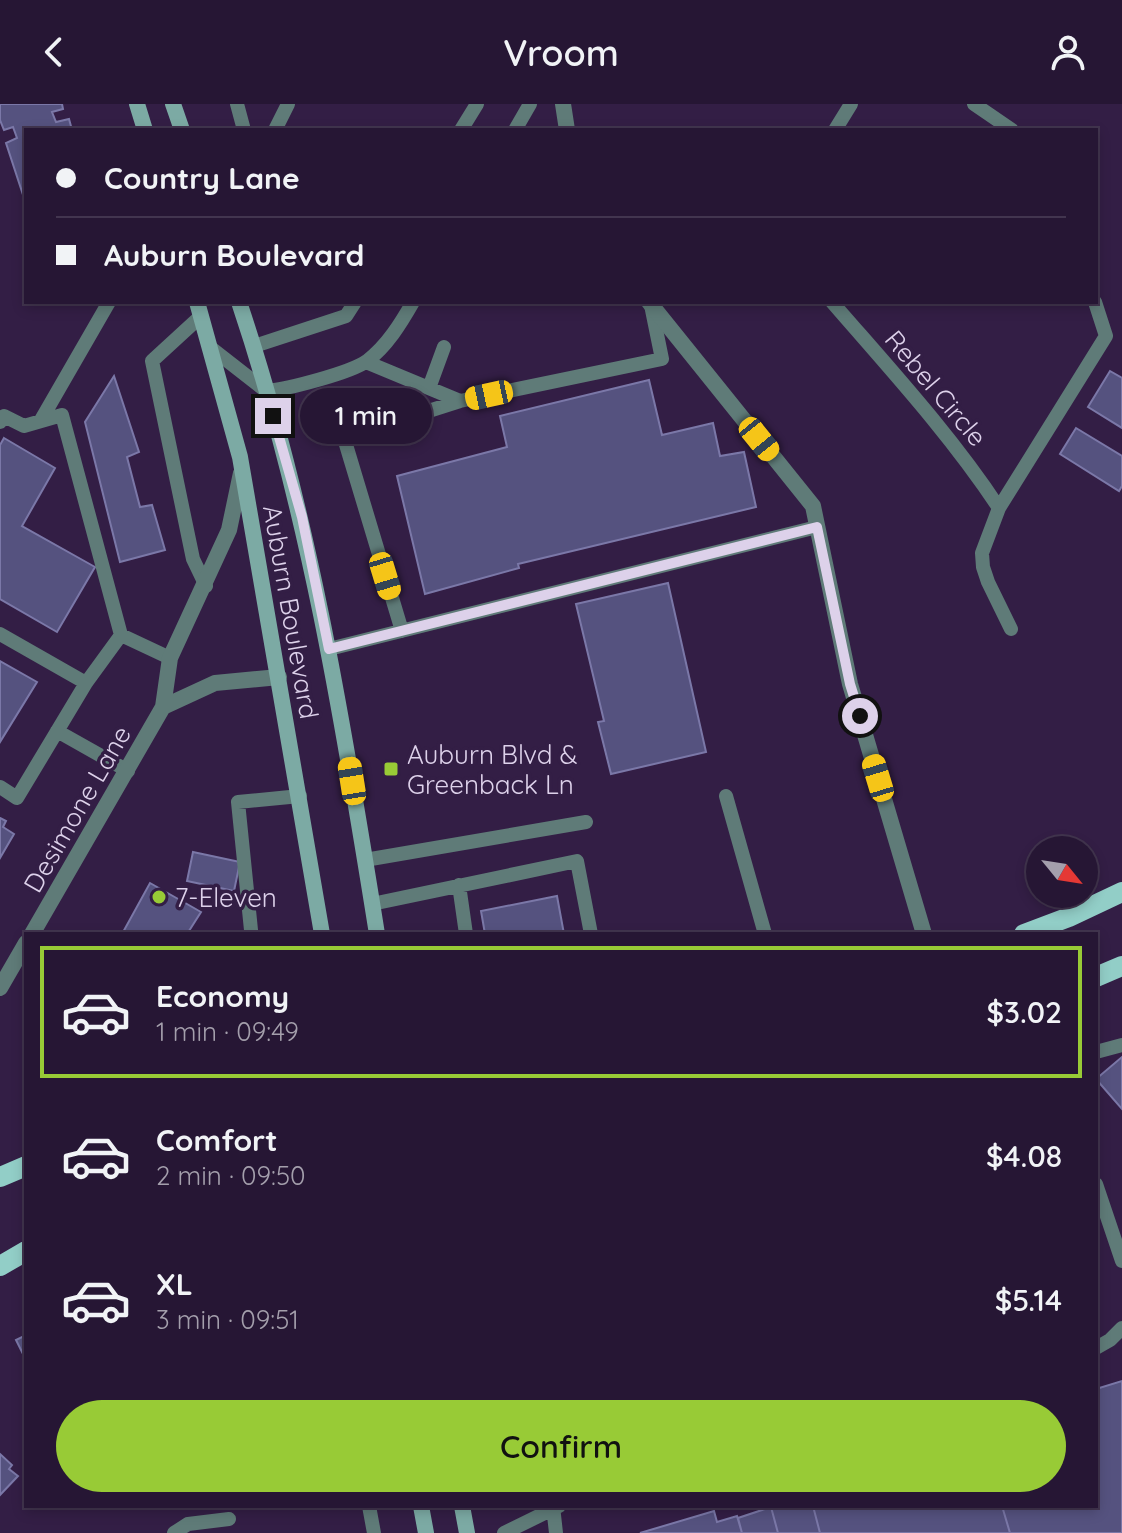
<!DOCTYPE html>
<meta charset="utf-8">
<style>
body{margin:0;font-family:Quicksand,sans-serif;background:#2e1f3c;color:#f1f3f6;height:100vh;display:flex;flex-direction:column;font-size:30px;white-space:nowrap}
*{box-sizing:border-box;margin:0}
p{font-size:26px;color:#a49fac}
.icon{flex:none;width:44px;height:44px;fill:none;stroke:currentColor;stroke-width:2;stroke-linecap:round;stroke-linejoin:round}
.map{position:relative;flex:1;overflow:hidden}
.drawer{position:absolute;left:24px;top:828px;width:1074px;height:576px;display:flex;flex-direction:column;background:#261634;border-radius:0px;box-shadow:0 4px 12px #0003,0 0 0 2px #42354f}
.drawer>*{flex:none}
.banner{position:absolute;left:24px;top:24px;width:1074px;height:176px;border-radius:0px;box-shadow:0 4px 12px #0003,0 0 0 2px #42354f;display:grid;align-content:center;height:176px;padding:0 32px;background:#261634}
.needle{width:52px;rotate:120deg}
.buttons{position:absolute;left:1026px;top:732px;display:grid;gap:16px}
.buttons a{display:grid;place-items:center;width:72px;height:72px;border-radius:50%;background:#261634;box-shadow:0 4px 12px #0003,0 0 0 2px #42354f;font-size:40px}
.end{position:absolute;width:36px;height:36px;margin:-18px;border:10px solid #ddd1ea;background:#111;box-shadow:0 0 0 4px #111}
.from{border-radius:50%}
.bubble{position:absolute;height:56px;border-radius:28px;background:#261634;box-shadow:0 4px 12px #0003,0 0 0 2px #42354f;font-size:26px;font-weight:600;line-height:56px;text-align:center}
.car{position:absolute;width:24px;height:48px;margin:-24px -12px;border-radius:10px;box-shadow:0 0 6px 2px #0007;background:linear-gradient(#f5c518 24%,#345 0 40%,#f5c518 0 76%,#345 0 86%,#f5c518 0)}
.banner b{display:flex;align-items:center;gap:28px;height:76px;font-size:30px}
.banner b+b{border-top:2px solid #42354f}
.banner i{width:20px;height:20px;background:#f1f3f6}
ul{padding:14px 0 0;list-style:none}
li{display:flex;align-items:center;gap:24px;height:132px;margin:0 16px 12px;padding:0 16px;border:4px solid transparent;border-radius:0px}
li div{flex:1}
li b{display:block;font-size:30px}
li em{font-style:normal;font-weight:600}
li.selected{border-color:#98cb36}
li>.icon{width:72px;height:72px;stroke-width:1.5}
.cta{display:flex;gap:16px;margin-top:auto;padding:16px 32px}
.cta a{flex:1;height:92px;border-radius:48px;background:#98cb36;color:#111;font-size:32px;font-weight:600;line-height:92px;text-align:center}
header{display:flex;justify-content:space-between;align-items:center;height:104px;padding:0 32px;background:#261634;font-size:36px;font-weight:600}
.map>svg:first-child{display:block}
.building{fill:#55527f;stroke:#7b78a8;stroke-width:2}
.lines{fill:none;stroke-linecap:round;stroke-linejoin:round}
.service{stroke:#5f7b78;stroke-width:14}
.minor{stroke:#5f7b78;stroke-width:16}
.secondary{stroke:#7caaa4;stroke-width:16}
.primary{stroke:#92cec7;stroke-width:20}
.route{stroke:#ddd1ea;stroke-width:10}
.poi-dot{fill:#98cb36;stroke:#331e45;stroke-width:3}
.labels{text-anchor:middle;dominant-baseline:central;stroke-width:7;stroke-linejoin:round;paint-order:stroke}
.street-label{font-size:26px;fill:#ddd1ea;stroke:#331e45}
.poi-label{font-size:26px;fill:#ddd1ea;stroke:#331e45;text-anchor:start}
</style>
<header><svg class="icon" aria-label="back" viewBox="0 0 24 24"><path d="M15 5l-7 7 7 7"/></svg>Vroom<svg class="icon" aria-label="person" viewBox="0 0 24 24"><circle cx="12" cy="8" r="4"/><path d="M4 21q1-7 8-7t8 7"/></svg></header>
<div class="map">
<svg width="1122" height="1429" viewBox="0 0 1122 1429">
<rect width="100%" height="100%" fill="#331e45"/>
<!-- building -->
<path class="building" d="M0,0H62L63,5L52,8L56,18L69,15L72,26H26V100L6,39L17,34L13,23L4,26L0,16Z
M1110,267L1122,274V324L1088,303Z
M114,272L139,348L127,353L140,403L152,401L165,446L120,458L85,318Z
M649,276L662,331L713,319L720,352L744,348L756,403L518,460L519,464L425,490L397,372L507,343L500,312Z
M1076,324L1122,352V382L1119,387L1060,350Z
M4,334L55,364L22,422L95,463L57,528L0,495V341Z
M668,479L706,648L611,670L598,618L604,617L576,500Z
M0,557L37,578L0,638Z
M0,714L6,717L3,723L14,730L0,754Z
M193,748L240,758L234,787L187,777Z
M150,779L201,808L187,830H122Z
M557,792L564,830H485L481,807Z
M1122,953V1005L1096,975Z
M26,1231V1256L16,1236Z
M1122,1277V1429H1010L1002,1402H1096V1285Z
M0,1350L12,1361L9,1365L18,1372L0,1391Z
M776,1402H813L820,1429H778L771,1403Z
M813,1402H1002L1010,1429H820Z
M771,1403L778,1429H742L738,1414Z
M714,1407L717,1418L737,1412L742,1429H640Z"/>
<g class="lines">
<!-- service -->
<path class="service" d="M237,0L244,26
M974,0L1012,26
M275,26L288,0
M461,26L477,0
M515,26L530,0
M835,26L851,0
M832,198C890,265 950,330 999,404
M1095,198L1106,232
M201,212L152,257L193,455L206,482
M254,242L346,212L355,198
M211,244L266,287C288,285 350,269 367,257C387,242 401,219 413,198
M366,258L460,297L662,255L651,201
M429,284L444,243
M41,316L109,198
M0,318L4,312L24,322L62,311L121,531L170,554
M1011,525L988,478L983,463L982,449L999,404L1106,232
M402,527L344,334L460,297
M0,530L86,579L121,531
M329,545L817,423
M57,627L128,667
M0,683L17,694L86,579
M726,692L765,830
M365,756L586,718
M459,781L466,830
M372,800L577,757L591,830
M251,826L238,698L300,692
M1096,948L1122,941
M1096,1080L1122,1157
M1096,1244L1110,1236L1122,1224
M369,1402L374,1429
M553,1402L556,1429
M174,1429L188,1420L229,1415
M504,1429L559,1402"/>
<!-- minor -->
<path class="minor" d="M563,0L567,26
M649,198L813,402L850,580L924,830
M163,603L215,579L279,573
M32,830L163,603L170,554L229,426L241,369
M0,884L26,839"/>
<!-- secondary -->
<path class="secondary" d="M137,0L145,26
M173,0L182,26
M197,198L240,353L322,830
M239,198C308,403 343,617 377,830
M421,1402L426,1429
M462,1402L467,1429"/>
<!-- primary -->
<path class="primary" d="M1024,830L1069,813L1122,788
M1096,873L1122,862
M0,1073L26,1062
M0,1162L26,1147"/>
</g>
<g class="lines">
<!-- route -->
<path class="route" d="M273,312L302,413L329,545L817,423L850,580L860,612"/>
</g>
<!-- markers -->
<g class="poi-dot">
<rect x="383" y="657" width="16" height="16" rx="4"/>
<circle cx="159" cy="793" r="8"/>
</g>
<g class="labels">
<!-- street labels -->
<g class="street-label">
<text transform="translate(936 284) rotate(50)">Rebel Circle</text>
<text transform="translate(291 508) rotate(80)">Auburn Boulevard</text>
<text transform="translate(77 705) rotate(-60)">Desimone Lane</text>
</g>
<!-- poi labels -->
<g class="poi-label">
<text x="407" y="650">Auburn Blvd &amp;<tspan x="407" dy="30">Greenback Ln</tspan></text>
<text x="175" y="793">7-Eleven</text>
</g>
</g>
</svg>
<div class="buttons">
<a><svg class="needle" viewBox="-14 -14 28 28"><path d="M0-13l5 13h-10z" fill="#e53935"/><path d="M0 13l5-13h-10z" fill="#a49fac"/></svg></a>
</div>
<i class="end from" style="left:860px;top:612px"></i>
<i class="end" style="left:273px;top:312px"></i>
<div class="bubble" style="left:300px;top:284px;width:132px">1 min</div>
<i class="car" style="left:489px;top:291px;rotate:258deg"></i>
<i class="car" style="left:759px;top:335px;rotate:141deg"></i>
<i class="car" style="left:385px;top:472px;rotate:163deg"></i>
<i class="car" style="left:878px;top:674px;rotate:343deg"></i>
<i class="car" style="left:352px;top:677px;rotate:351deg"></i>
<div class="banner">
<b><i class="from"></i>Country Lane</b>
<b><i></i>Auburn Boulevard</b>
</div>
<section class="drawer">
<ul>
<li class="selected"><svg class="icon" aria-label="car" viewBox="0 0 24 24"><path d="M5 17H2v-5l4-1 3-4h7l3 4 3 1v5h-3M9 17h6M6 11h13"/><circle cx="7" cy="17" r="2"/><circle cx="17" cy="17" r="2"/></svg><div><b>Economy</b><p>1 min · 09:49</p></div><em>$3.02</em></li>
<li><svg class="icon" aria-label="car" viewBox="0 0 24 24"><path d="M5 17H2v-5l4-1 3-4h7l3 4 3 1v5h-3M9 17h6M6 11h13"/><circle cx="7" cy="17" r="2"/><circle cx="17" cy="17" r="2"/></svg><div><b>Comfort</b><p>2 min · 09:50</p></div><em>$4.08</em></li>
<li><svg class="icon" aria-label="car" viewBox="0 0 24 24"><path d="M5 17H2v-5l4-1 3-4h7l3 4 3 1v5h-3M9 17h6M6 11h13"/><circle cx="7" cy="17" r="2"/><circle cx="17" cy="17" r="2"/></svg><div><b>XL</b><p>3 min · 09:51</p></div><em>$5.14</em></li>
</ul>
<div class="cta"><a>Confirm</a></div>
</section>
</div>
